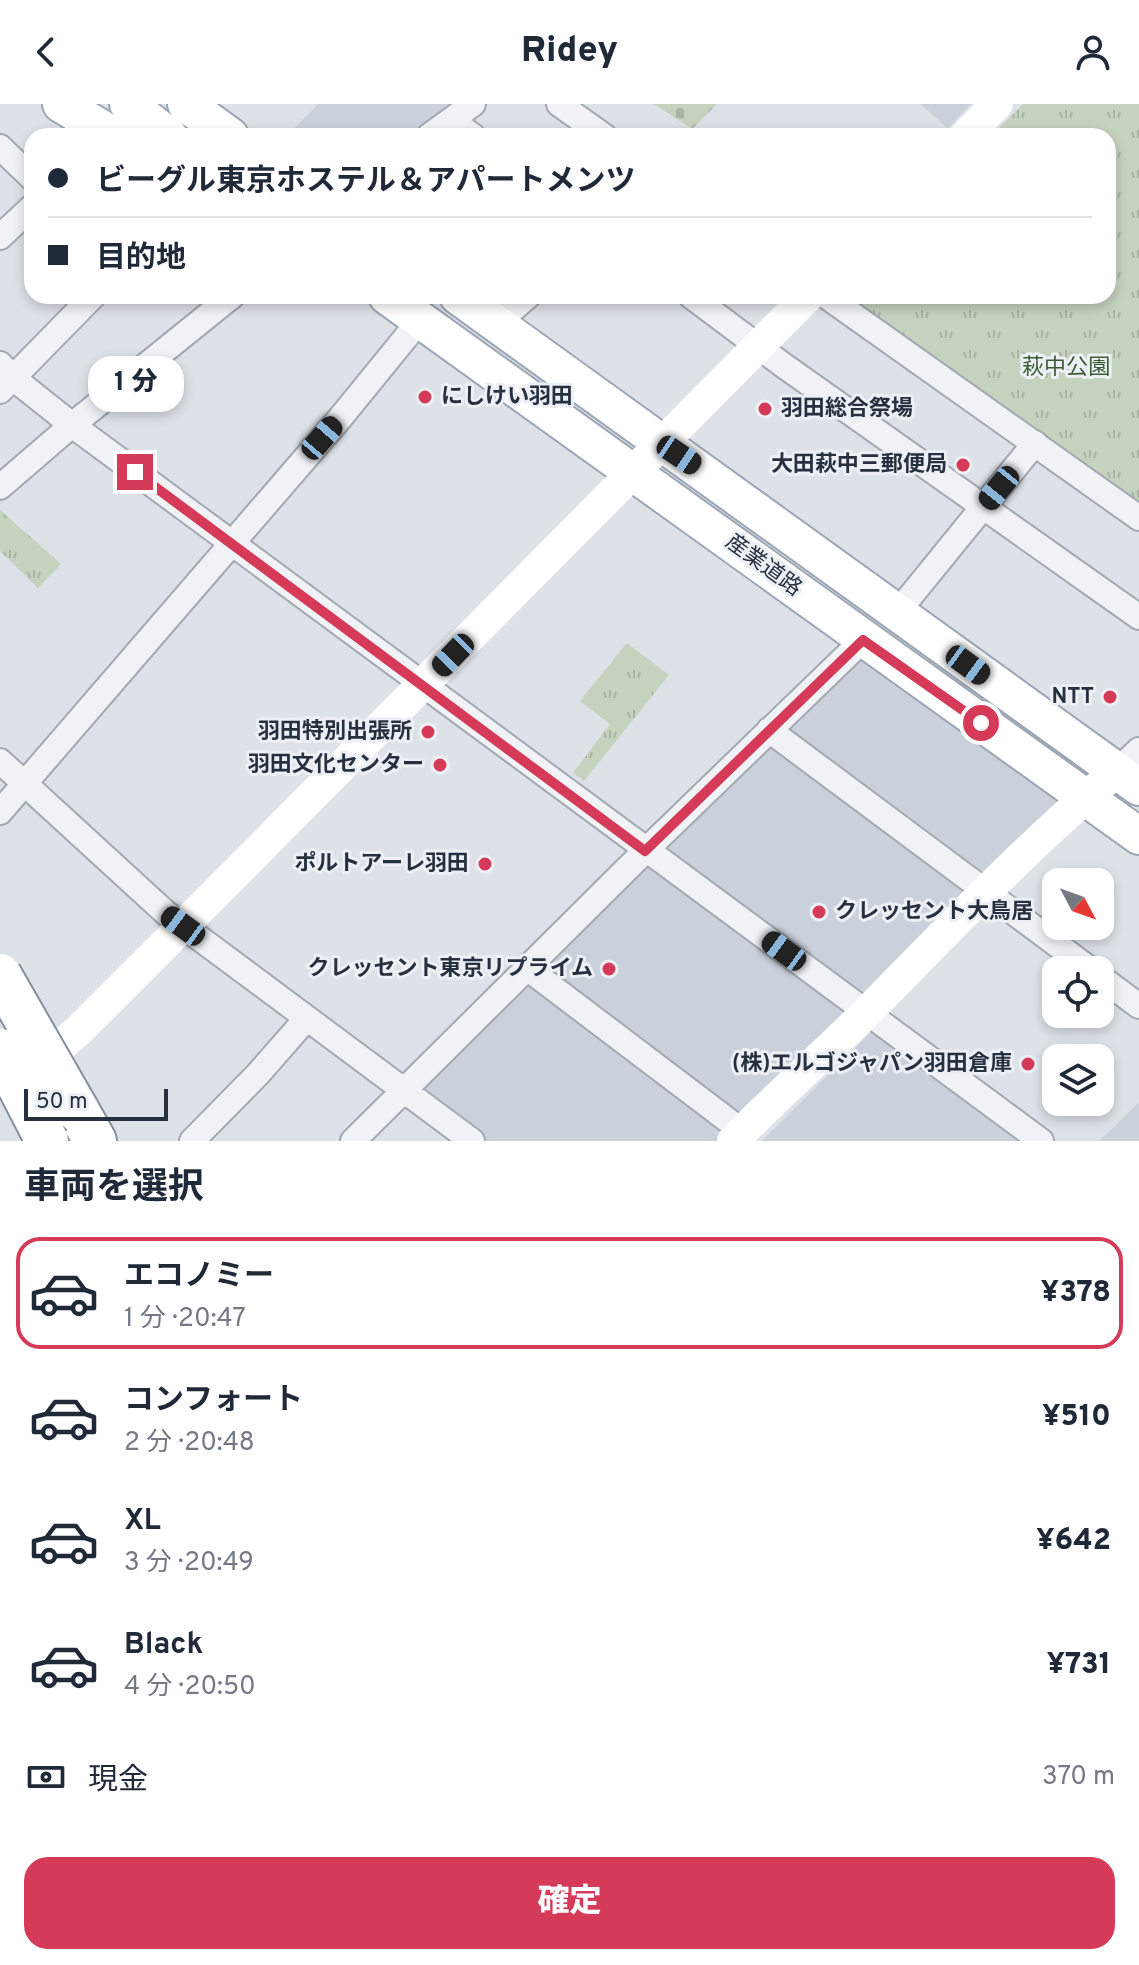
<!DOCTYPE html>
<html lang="ja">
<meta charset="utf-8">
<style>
body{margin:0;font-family:Overpass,"Noto Sans JP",sans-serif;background:#f6f6f7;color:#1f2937;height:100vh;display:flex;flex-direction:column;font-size:30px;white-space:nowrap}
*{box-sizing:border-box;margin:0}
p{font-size:26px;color:#747a83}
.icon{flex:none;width:44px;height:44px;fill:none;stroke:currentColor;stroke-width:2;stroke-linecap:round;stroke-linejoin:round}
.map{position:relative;height:1037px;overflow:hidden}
.side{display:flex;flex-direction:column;background:#fff;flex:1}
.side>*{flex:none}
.guide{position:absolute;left:24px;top:24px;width:1092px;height:176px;border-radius:24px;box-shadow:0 4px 12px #0003;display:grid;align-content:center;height:176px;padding:0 24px;background:#fff}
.needle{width:52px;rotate:131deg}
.buttons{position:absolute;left:1042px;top:764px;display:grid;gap:16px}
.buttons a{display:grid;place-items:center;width:72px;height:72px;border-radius:16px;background:#fff;box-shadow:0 4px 12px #0003;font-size:40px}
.scale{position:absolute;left:24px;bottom:20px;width:144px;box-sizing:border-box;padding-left:8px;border:4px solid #26303f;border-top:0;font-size:22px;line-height:28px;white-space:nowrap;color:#26303f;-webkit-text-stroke:6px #ecf0f5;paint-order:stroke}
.end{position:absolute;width:36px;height:36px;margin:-18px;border:10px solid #d53a58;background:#fff;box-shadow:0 0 0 4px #fff}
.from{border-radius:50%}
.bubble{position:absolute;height:56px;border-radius:24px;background:#fff;box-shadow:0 4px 12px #0003;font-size:26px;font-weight:800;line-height:56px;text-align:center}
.car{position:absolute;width:24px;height:48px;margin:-24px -12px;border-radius:10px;box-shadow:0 0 6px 2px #0007;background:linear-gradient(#222 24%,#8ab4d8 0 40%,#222 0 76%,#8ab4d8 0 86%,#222 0)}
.guide b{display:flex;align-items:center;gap:28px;height:76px;font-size:30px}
.guide b+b{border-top:2px solid #e0e1e3}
.guide i{width:20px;height:20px;background:#1f2937}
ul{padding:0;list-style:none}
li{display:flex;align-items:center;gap:24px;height:112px;margin:0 16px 12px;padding:0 8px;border:4px solid transparent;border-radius:24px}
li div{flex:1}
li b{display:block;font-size:30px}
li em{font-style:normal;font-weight:800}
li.selected{border-color:#d53a58}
li>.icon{width:72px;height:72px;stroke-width:1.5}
h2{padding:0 24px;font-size:36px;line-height:96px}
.pay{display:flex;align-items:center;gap:20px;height:88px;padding:0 24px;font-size:30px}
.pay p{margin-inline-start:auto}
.button{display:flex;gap:16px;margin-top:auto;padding:16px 24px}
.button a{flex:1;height:92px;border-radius:24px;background:#d53a58;color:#fff;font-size:32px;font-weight:800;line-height:92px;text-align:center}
header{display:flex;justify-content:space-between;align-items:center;height:104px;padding:0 24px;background:#fff;font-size:36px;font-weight:800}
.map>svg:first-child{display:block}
.built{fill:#cbd1da}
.cemetery{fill:url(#cemetery-stones)}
.park{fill:url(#park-tufts)}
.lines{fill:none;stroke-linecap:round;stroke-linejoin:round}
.street-casing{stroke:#a2a9b2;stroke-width:28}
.primary-casing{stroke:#9ca6b4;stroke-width:40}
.highway-casing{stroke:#84909f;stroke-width:46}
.street{stroke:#f0f2f6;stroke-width:24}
.secondary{stroke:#fff;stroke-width:32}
.primary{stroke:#fff;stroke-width:36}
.highway{stroke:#fff;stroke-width:42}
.highway-bridge-casing{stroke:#84909f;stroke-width:46;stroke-linecap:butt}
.highway-bridge{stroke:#fff;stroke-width:42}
.route{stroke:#d53a58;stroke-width:10}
.poi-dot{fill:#d53a58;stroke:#ecf0f5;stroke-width:3}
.labels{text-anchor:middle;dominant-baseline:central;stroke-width:6;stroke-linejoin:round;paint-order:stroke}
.park-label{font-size:22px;fill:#3c5b32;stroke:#ecf0f5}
.poi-label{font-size:22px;font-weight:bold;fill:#26303f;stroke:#ecf0f5;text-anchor:end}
.street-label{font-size:22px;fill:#26303f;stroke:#ecf0f5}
</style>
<header><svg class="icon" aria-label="back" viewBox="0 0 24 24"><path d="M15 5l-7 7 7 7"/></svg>Ridey<svg class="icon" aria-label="person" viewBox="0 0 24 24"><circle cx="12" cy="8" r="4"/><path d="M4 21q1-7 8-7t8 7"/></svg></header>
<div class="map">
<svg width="1139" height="1037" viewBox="0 0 1139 1037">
<defs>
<pattern id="cemetery-stones" width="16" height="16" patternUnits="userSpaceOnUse" patternTransform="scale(2)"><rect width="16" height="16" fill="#c4d2be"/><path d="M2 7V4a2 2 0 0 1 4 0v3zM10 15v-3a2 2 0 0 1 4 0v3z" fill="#a8b5a4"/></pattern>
<pattern id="park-tufts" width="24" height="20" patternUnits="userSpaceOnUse" patternTransform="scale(2)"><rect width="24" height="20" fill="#c4d2be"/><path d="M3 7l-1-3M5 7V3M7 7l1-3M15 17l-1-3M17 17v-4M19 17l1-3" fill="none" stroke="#a8b5a4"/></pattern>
</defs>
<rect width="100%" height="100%" fill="#dde2e8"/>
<!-- built -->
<path class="built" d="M318,0H464L417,32H287Z
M920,0H971L948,24Z
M856,547L1056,694L1058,700L983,780L777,624Z
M770,632L978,786L871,892L854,894L656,743Z
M654,761L848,901V913L740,1019L542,861L645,762Z
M526,870L732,1026L721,1037H479L414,989Z
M873,926L1027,1037H762Z
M1139,998V1037H1099Z"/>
<!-- cemetery -->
<path class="cemetery" d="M654,0H717L692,25Z"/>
<!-- park -->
<path class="park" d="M1023,0H1139V406L846,192H1108V32H991Z
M0,406L61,460L38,484L0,447Z
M627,539L669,571L584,677L573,669L610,620L580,597Z"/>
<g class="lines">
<!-- street casing -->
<g class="street-casing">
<path id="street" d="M559,0L604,32
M451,16L473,32
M429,32L473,0
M0,43L32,74
M0,133L32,103
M691,192L783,261L1139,513
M826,192L1139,414
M497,219L528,192
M0,260L13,274L72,321L1041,1037
M0,287L93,192
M0,383L72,321L232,192
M896,510L1035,339
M769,626L1091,866
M0,657L167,810L472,1037
M1117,667L1139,646
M0,708L341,313L420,216
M527,864L742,1027
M1100,873L1139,902
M192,1037L258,970L307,914
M353,1037L645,747L863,536"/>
</g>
<!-- primary casing -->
<g class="primary-casing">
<path id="primary" d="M61,0L114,32
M128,0L169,32
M186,0L230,32
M387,192L1139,732
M458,192L1139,683"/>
</g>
<!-- highway casing -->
<g class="highway-casing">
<path id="highway" d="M78,1007L95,1037"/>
</g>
<!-- street -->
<use href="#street" class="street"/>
<!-- secondary -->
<path class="secondary" d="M965,32L997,0
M32,966L78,927L183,822L808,192
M733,1037C777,992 825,950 870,905C950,824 1029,740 1117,667"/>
<!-- primary -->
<use href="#primary" class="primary"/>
<!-- highway -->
<use href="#highway" class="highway"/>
<!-- highway-bridge casing -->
<g class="highway-bridge-casing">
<path id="highway-bridge" d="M0,871L78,1007
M0,946L47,1037"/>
</g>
<!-- highway-bridge -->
<use href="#highway-bridge" class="highway-bridge"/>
</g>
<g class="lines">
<!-- route -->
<path class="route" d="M135,368L645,747L863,536L981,619"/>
</g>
<!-- markers -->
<g class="poi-dot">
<circle cx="425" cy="293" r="8"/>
<circle cx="765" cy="305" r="8"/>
<circle cx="963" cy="361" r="8"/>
<circle cx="1110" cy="593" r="8"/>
<circle cx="428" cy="628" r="8"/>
<circle cx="440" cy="661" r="8"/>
<circle cx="485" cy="760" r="8"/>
<circle cx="819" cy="808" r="8"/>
<circle cx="609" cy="865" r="8"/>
<circle cx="1028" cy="960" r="8"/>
</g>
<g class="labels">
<!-- park labels -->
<g class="park-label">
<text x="1066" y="264">萩中公園</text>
</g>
<!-- poi labels -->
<g class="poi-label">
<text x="441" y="293" text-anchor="start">にしけい羽田</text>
<text x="781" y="305" text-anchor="start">羽田総合祭場</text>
<text x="947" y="361">大田萩中三郵便局</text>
<text x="1094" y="593">NTT</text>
<text x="412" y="628">羽田特別出張所</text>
<text x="424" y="661">羽田文化センター</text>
<text x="469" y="760">ポルトアーレ羽田</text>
<text x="835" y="808" text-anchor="start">クレッセント大鳥居</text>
<text x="593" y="865">クレッセント東京リプライム</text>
<text x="1012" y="960">(株)エルゴジャパン羽田倉庫</text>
</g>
<!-- street labels -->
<g class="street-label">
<text transform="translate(763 462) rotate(36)">産業道路</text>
</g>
</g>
</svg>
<div class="buttons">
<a><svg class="needle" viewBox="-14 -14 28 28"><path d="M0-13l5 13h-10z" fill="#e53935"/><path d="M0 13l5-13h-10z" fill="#747a83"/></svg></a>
<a><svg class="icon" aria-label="locate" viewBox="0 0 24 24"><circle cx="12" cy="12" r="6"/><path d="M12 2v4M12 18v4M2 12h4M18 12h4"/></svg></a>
<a><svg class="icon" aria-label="layers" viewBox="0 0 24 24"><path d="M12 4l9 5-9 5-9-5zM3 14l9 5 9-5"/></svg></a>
</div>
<div class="scale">50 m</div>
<i class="end from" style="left:981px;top:619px"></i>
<i class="end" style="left:135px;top:368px"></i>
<div class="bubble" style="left:88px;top:252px;width:96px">1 分</div>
<i class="car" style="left:322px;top:334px;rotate:41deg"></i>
<i class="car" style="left:679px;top:351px;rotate:124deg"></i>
<i class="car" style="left:999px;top:384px;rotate:219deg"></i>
<i class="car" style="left:453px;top:551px;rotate:224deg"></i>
<i class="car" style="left:968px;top:561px;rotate:126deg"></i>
<i class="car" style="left:183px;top:822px;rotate:306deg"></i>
<i class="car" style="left:784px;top:847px;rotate:306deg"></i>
<div class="guide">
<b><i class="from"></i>ビーグル東京ホステル＆アパートメンツ</b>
<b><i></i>目的地</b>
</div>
</div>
<section class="side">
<h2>車両を選択</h2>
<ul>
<li class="selected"><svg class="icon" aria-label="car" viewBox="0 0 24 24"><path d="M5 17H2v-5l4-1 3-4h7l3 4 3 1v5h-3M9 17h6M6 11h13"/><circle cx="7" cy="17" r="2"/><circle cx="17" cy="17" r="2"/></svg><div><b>エコノミー</b><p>1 分 · 20:47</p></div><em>¥378</em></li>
<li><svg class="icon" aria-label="car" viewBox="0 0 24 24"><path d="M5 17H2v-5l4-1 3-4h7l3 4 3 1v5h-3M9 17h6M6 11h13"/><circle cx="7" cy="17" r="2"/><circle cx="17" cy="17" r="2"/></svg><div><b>コンフォート</b><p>2 分 · 20:48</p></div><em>¥510</em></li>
<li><svg class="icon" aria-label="car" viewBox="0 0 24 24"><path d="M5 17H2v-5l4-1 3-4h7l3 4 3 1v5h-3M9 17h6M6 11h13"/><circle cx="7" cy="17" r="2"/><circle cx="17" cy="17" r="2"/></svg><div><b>XL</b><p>3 分 · 20:49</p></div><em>¥642</em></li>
<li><svg class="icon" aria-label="car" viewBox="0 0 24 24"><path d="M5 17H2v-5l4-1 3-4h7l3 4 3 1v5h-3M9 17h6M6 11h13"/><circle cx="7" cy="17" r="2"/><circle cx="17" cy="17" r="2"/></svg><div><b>Black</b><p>4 分 · 20:50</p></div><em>¥731</em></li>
</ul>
<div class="pay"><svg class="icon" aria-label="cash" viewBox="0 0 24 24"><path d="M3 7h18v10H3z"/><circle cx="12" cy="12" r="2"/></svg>現金<p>370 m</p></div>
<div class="button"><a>確定</a></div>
</section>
